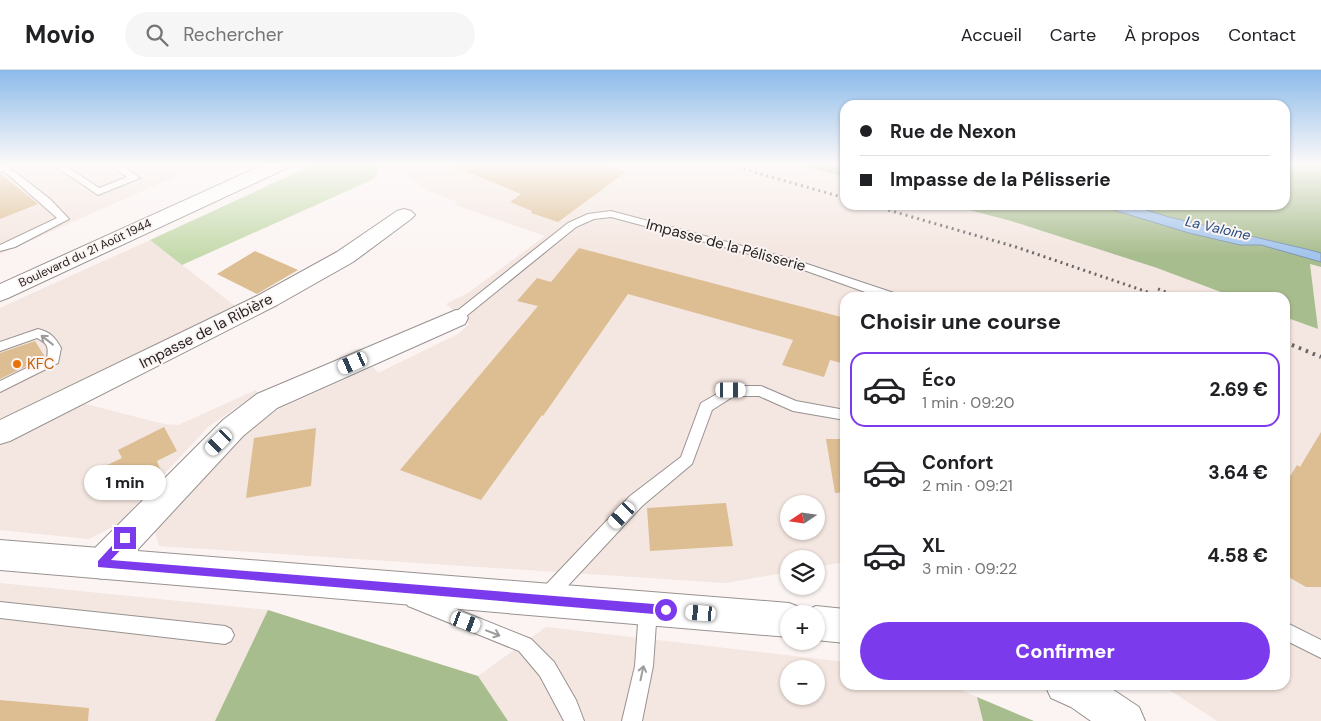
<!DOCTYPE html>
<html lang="fr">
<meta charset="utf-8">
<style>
body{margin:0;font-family:"DM Sans",sans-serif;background:#f6f6f6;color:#202124;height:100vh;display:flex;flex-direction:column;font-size:19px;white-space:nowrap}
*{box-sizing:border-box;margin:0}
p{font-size:16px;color:#757577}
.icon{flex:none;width:28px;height:28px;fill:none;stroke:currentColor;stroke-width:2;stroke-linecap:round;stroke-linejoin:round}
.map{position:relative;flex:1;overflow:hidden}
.drawer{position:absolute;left:840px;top:222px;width:450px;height:398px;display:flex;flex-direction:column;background:#fff;border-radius:15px;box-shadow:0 1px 4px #0004}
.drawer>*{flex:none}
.top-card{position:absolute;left:840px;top:30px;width:450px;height:110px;border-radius:15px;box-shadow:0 1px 4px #0004;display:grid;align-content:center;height:110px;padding:0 20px;background:#fff}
.needle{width:32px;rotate:257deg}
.controls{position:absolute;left:780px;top:425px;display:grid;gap:10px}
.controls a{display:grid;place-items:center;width:45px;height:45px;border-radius:50%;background:#fff;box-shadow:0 1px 4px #0004;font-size:25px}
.end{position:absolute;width:22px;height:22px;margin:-11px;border:6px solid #7c3aed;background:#fff;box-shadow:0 0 0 2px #fff}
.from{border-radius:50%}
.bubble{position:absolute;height:35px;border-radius:18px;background:#fff;box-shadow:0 1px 4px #0004;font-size:16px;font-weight:800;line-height:35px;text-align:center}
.car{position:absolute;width:15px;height:30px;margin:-15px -8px;border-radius:6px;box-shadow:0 0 4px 1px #0007;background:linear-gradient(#fff 24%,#345 0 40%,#fff 0 76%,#345 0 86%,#fff 0)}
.top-card b{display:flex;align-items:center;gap:18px;height:48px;font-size:19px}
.top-card b+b{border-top:1px solid #e0e0e0}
.top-card i{width:12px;height:12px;background:#202124}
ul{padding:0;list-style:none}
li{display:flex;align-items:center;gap:15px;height:75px;margin:0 10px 8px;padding:0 10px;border:2px solid transparent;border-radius:15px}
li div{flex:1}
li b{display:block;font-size:19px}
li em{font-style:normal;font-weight:800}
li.active{border-color:#7c3aed}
li>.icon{width:45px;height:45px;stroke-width:1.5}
h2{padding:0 20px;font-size:22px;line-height:60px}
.cta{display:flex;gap:10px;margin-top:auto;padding:10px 20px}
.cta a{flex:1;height:58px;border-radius:30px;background:#7c3aed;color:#fff;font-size:20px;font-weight:800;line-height:58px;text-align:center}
header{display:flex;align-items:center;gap:30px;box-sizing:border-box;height:70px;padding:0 25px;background:#fff;border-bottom:1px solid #e0e0e0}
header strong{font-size:24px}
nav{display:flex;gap:28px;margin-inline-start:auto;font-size:18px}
.search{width:350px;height:45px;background:#f6f6f6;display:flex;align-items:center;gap:12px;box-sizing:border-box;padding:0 18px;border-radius:28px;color:#757577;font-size:19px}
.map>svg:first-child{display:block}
.built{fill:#f4e6e0;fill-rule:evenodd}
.green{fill:#c5daac}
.forest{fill:#a8bd8e}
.water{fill:#a3c5ed;stroke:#7e95b0}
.building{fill:#ddbd92}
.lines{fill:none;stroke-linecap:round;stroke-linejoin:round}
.lane-casing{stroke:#989290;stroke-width:2}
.street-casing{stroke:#989290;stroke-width:2}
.secondary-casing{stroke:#989290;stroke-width:2}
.primary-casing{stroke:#989290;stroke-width:2}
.lane{fill:#fff;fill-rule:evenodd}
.street{fill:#fff;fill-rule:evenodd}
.secondary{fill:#fff;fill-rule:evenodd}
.primary{fill:#fff;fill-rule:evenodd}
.rail-far1{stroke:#6a6665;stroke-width:3;stroke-dasharray:2 4;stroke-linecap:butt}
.rail{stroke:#6a6665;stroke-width:4;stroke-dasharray:2.5 5;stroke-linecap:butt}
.oneway{stroke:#9e9c9c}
.route{fill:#7c3aed}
.food-dot{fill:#e8710a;stroke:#fbf4f2;stroke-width:2}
.labels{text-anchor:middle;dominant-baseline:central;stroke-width:4;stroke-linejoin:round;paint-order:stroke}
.far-street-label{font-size:12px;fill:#272423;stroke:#fbf4f2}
.far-water-label{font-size:14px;font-style:italic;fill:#214d80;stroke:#fbf4f2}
.street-label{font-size:15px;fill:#272423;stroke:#fbf4f2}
.food-label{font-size:15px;fill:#c56008;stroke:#fbf4f2;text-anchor:start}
</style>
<header>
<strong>Movio</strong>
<div class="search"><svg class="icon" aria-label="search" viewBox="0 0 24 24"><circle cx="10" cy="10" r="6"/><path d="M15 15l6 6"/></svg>Rechercher</div>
<nav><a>Accueil</a><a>Carte</a><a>À propos</a><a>Contact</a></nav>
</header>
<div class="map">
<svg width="1321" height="651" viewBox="0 0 1321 651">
<rect width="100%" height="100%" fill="#fbf4f2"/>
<!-- built -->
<path class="built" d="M0,94H204L0,184Z
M394,94H794L845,107V135H950L1011,151L1157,198L1234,227L845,228V492L816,497V489H789V502L725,513L159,476L155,462L241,366L277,340L373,297L378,303L458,264L469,254L446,234L468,223L545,166L455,135L457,132L423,119ZM789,434H816V461H789Z
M150,170L235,236L0,354V238Z
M1310,194L1321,197V651H1217L1162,615H1285V247L1318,259Z
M256,320L257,323L208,357L118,454L89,469L0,460V373L82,333L164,354L178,355Z
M0,513L268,540L215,651H0Z
M546,557L845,592V615H950L977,627L983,651H508L478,606ZM789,599H816V626H789Z"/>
<!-- green -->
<path class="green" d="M315,94H380L374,109L182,195L150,170Z"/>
<!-- forest -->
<path class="forest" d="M794,94H845V107Z
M1285,94H1321V197L1310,194L1318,259L1285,247V228L1234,227L1157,198L1011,151L950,135H1285Z
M268,540L478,606L508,651H215Z
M977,627L1034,651H983Z"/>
<!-- water -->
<path class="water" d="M1097,135H1130L1169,147L1306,179L1321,183V192L1261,175H1240L1189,163Z"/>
<!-- building -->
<path class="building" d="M447,94H604L626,102L558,152L531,143L532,141L510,132L521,124Z
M0,104H1L38,134L0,149Z
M579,178L845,248V294L830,290L824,307L782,295L793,270L628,224L543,346L542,345L481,430L400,400L538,236L517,231L537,208L551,212Z
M255,181L298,200L257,224L217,204Z
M35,271L45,287L0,309V283Z
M164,357L177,381L157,391L162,404L115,424L103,397L122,388L118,380Z
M316,358L311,416L246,428L254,368Z
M1321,362V517H1306L1285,505V409L1289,408L1297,395L1300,397Z
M826,369H845V422L835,423Z
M726,433L733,476L650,481L647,438Z
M0,630L89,638L88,651H0Z"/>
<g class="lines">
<!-- lane casing -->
<g class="lane-casing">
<path id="lane" d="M52,94H63L99,118L127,107L109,94H120L140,108L98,125Z
M6,95L50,129L69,149L15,177L0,181V175L57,148L4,101L0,102V96Z
M611,141L795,190L900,225L902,228H882L787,194L611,147L594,149L576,157L460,251H452L450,248L452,245L568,153L588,144Z
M38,259C50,262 55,267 61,278L58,293L0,322V311L47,288C49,276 47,273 37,268L0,281V272Z
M731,316H761L796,331L845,340V350L793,341L759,326H734L712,340L692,394L642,436L551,534L545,536L539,534L536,528L539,522L630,426L681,387L701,333Z
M414,522L531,569L554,592L576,630L584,651H564L540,606L519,581L408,536L405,530L408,524Z
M648,531L654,533L657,539L653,596L642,651H622L635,596L639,539L642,533Z
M0,532L225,556L231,559L234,565L231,571L225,574L0,548Z
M1285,552L1321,570V588L1285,570Z"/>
</g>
<!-- street casing -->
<g class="street-casing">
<path id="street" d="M404,139L411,141L415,145L411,149L353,192L277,235L10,371L0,374V350L259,225L337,182L397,141Z
M456,240L465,242L468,248L465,254L277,338L243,366L114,505L102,509L90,505L85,494L90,483L223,350L257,324Z"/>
</g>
<!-- secondary casing -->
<g class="secondary-casing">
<path id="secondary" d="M0,470L789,533L802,538L803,542L816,536L845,539V573L816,570V544H789V567L0,500Z
M1045,615H1106L1139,637L1145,651H1091L1071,637L1051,628Z"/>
</g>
<!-- primary casing -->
<g class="primary-casing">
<path id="primary" d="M265,94H290L287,98L8,228L0,231V214Z"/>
</g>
<!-- lane -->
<use href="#lane" class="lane"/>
<!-- street -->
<use href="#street" class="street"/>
<!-- secondary -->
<use href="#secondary" class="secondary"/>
<!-- primary -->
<use href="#primary" class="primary"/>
<!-- rail-far1 -->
<path class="rail-far1" d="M726,94L845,128
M871,135L1016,177L1165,228
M1158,219L1182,228"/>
<!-- rail -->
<path class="rail" d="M1285,272L1321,287"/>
</g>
<!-- one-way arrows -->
<defs><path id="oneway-shaft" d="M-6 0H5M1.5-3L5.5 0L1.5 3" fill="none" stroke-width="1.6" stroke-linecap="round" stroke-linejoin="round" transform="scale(1.25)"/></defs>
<g class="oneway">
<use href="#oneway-shaft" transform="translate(47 270) rotate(-142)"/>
<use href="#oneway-shaft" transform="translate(493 563) rotate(21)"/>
<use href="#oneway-shaft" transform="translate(642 603) rotate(-78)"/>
</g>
<!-- sky -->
<linearGradient id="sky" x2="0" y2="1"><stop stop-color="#8cbbea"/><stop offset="0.51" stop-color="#fdfaf9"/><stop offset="1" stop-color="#fdfaf9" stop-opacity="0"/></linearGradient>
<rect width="1321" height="185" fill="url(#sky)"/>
<!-- route -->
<path class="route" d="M125,464L130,468L129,471L111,490L666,535L671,540L666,545L98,497V491L122,465Z"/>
<!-- markers -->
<circle class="food-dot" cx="17" cy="294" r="5"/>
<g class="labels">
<!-- far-street labels -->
<g class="far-street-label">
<text transform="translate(85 183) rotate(-25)">Boulevard du 21 Août 1944</text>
</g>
<!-- far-water labels -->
<g class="far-water-label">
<text transform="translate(1218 158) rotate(13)">La Valoine</text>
</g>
<!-- street labels -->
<g class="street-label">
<text transform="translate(726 175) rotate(15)">Impasse de la Pélisserie</text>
<text transform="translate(206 261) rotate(-27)">Impasse de la Ribière</text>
</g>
<!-- food labels -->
<g class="food-label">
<text x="27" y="294">KFC</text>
</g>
</g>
</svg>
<div class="controls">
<a><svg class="needle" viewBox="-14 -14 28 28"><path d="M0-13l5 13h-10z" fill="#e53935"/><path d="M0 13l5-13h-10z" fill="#757577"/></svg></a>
<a><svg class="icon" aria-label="layers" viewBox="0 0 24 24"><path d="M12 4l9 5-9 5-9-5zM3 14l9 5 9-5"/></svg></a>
<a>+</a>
<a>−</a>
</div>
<i class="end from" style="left:666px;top:540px"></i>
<i class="end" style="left:125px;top:468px"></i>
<div class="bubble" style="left:84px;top:395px;width:82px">1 min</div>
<i class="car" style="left:353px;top:293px;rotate:246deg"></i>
<i class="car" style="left:731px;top:320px;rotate:90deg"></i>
<i class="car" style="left:219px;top:372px;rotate:225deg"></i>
<i class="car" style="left:622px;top:445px;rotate:223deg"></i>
<i class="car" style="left:701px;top:543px;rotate:275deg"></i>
<i class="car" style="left:466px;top:552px;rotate:111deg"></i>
<div class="top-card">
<b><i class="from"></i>Rue de Nexon</b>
<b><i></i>Impasse de la Pélisserie</b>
</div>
<section class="drawer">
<h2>Choisir une course</h2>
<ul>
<li class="active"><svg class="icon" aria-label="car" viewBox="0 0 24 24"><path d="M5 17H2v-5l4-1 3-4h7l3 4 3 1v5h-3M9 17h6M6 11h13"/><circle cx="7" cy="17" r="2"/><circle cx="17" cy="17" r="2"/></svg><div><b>Éco</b><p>1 min · 09:20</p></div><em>2.69 €</em></li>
<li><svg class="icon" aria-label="car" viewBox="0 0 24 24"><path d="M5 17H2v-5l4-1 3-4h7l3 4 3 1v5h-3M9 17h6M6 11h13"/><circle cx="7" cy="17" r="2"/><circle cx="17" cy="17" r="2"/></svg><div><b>Confort</b><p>2 min · 09:21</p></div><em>3.64 €</em></li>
<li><svg class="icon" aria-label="car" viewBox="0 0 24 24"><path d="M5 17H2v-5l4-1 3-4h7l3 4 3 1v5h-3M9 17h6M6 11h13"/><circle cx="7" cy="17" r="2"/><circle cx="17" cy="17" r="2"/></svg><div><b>XL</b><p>3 min · 09:22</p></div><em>4.58 €</em></li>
</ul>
<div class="cta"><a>Confirmer</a></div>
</section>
</div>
